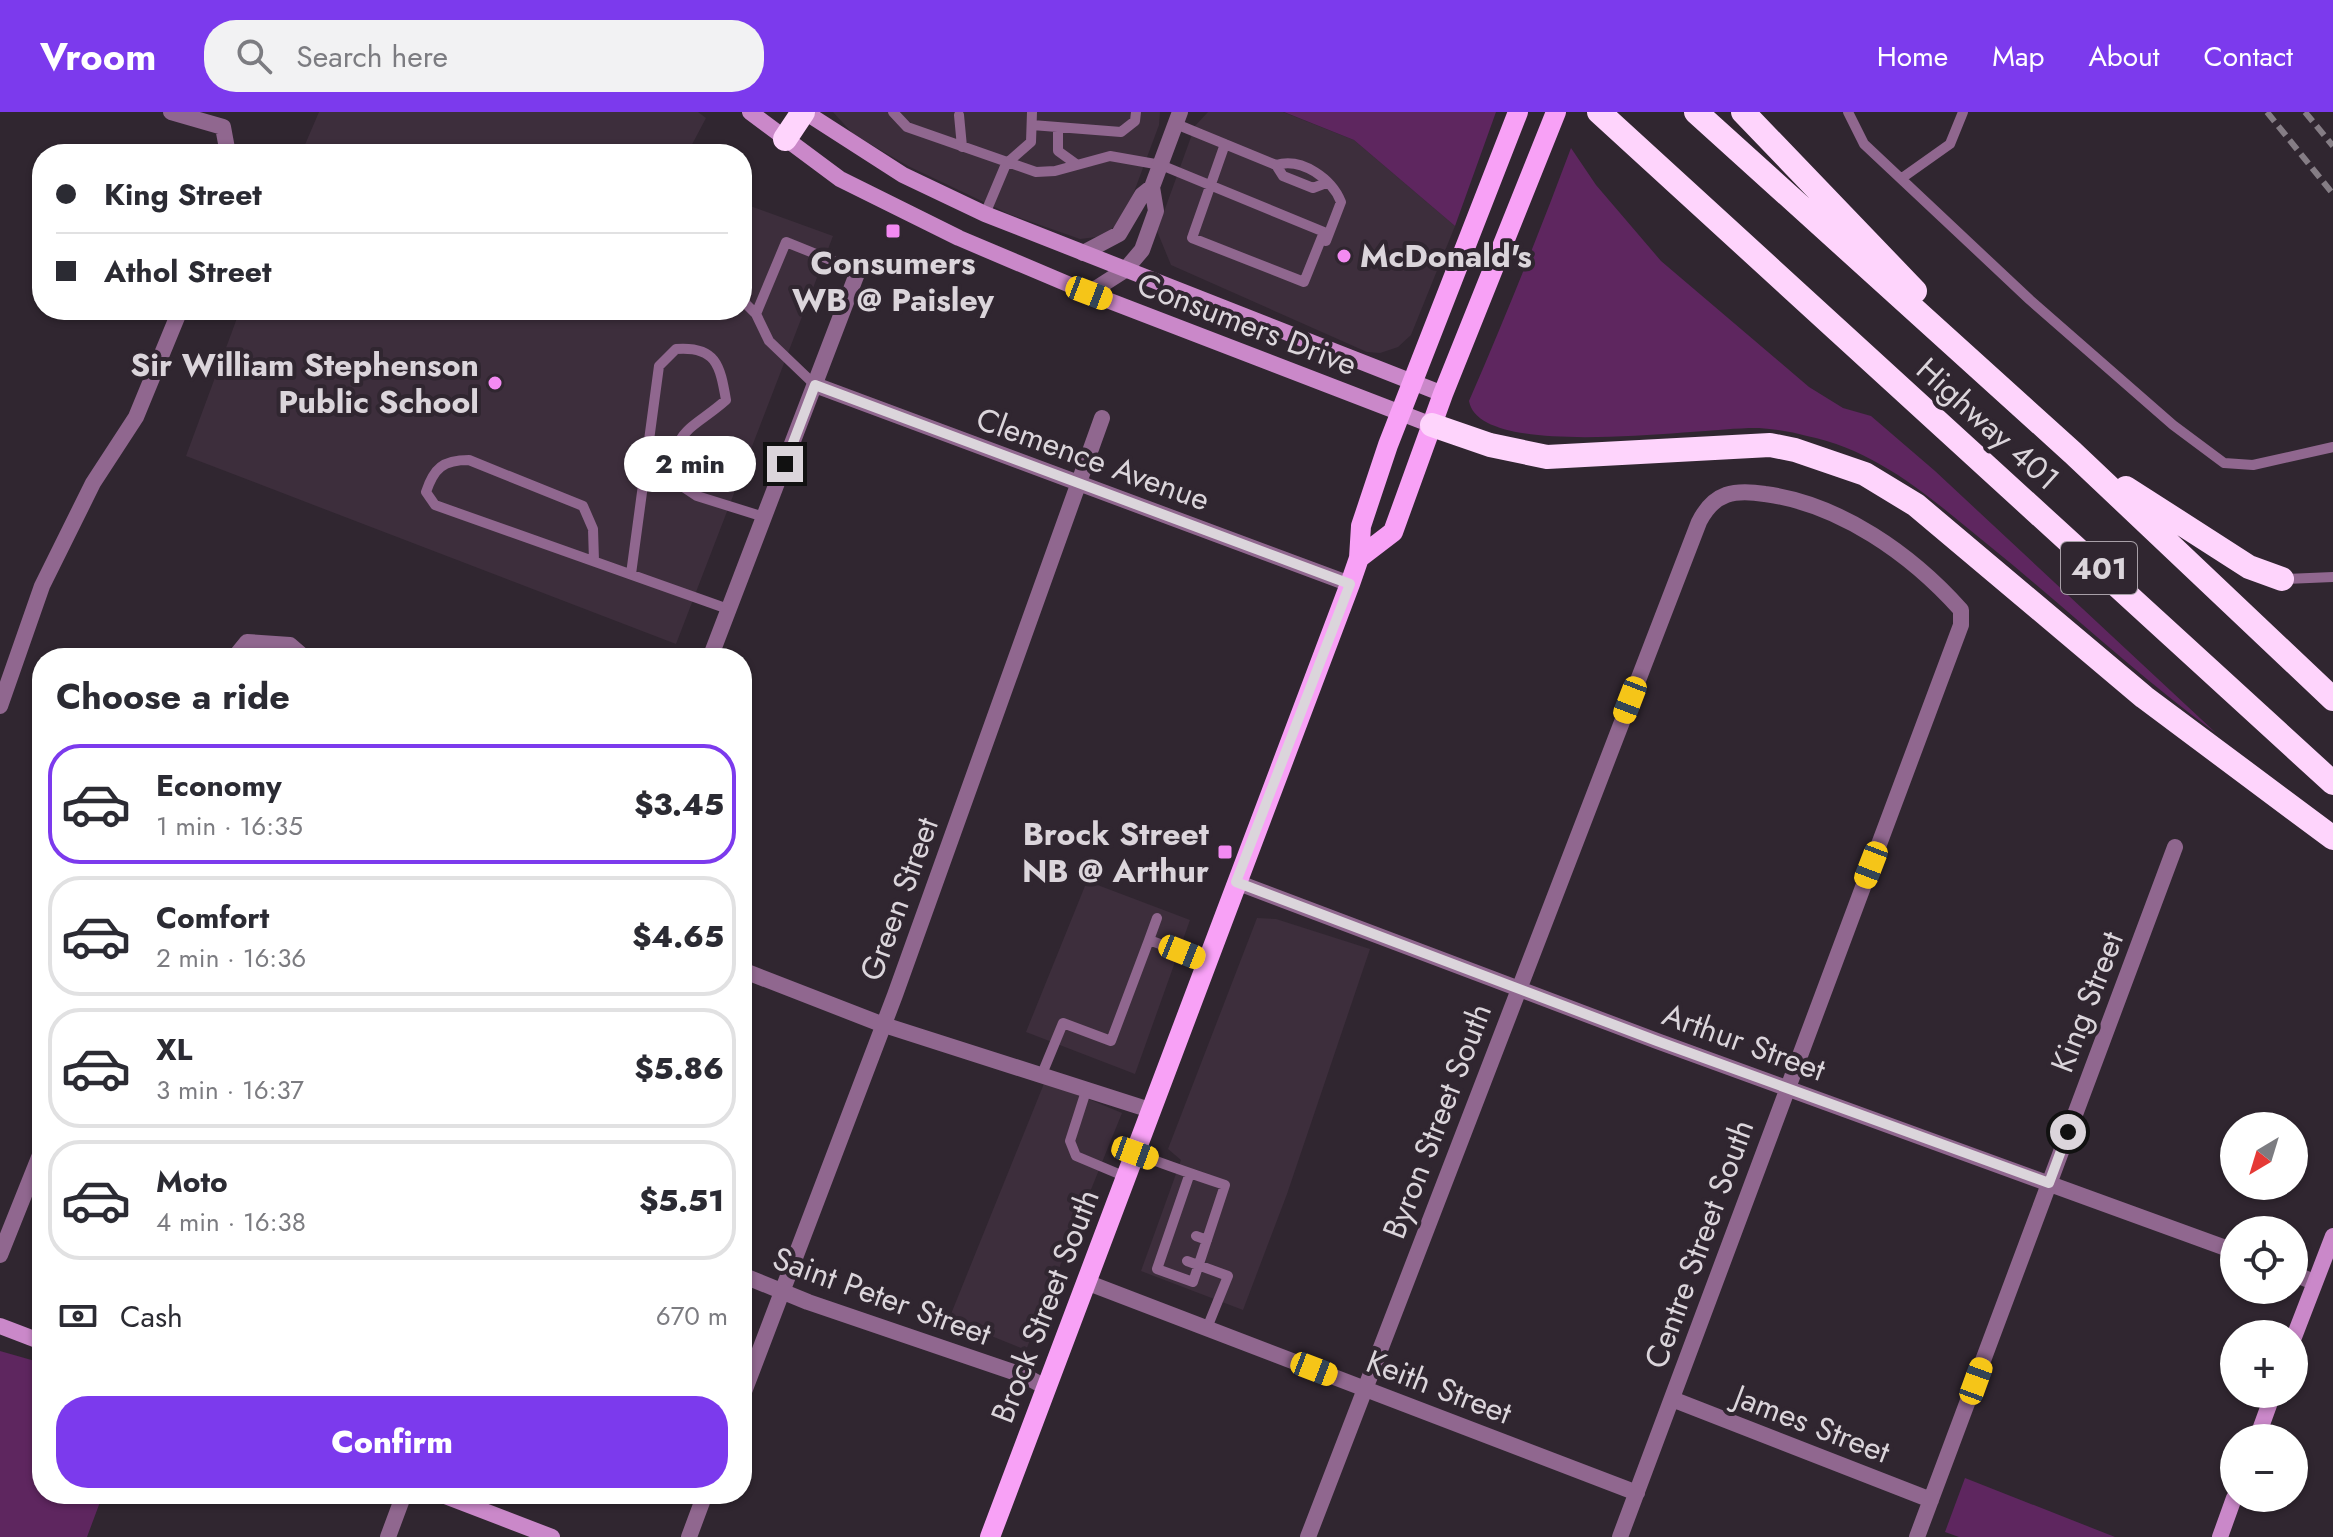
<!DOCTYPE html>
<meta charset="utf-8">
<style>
body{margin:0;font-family:Jost,sans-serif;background:#f2f2f3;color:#2b2b33;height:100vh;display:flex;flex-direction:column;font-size:30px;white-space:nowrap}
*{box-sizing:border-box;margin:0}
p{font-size:26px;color:#7c7c81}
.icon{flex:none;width:44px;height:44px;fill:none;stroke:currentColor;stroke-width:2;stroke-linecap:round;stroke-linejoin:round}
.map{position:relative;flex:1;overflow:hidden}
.details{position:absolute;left:32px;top:536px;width:720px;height:856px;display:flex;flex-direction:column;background:#fff;border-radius:32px;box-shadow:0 2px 6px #0004}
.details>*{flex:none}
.hud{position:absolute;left:32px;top:32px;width:720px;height:176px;border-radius:32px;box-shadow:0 2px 6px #0004;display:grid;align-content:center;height:176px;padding:0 24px;background:#fff}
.needle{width:52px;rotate:218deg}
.buttons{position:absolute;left:2220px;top:1000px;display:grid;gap:16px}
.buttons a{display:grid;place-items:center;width:88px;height:88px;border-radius:50%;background:#fff;box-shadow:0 2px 6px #0004;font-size:40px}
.end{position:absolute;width:36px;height:36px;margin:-18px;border:10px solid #dbd5db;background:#111;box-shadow:0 0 0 4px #111}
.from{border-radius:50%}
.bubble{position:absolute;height:56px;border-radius:28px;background:#fff;box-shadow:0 2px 6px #0004;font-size:26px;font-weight:800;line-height:56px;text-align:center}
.car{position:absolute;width:24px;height:48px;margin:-24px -12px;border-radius:10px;box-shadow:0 0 6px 2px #0007;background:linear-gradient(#f5c518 24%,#345 0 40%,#f5c518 0 76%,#345 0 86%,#f5c518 0)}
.hud b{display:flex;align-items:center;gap:28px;height:76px;font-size:30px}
.hud b+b{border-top:2px solid #e1e1e2}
.hud i{width:20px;height:20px;background:#2b2b33}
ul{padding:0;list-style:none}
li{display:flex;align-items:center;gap:24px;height:120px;margin:0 16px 12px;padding:0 8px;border:4px solid #e1e1e2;border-radius:32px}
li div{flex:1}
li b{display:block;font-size:30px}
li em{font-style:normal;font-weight:800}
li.on{border-color:#7c3aed}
li>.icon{width:72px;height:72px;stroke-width:1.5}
h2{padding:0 24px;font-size:36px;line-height:96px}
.pay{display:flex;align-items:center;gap:20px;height:88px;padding:0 24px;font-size:30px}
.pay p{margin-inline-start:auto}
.primary-button{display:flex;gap:16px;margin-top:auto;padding:16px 24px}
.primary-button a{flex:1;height:92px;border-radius:32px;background:#7c3aed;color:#fff;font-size:32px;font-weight:800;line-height:92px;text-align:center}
header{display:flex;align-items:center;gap:48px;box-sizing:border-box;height:112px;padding:0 40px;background:#7c3aed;color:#fff}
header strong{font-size:38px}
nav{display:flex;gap:44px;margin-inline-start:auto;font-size:28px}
.search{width:560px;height:72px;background:#f2f2f3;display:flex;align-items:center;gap:20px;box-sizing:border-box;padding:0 28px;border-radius:32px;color:#7c7c81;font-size:30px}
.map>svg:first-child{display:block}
.built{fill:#3d2e3c}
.green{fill:#5e265f}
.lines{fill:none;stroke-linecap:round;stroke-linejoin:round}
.lane{stroke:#90678f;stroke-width:10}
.street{stroke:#90678f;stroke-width:16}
.secondary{stroke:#ca88c9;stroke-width:16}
.primary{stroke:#f8a1f6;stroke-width:20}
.highway{stroke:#fed4fc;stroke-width:24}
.rail{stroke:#857d85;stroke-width:6;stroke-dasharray:12 6;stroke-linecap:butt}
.route{stroke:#dbd5db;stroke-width:10}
.poi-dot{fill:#f38af2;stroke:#302630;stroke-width:3}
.labels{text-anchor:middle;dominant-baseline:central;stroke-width:8;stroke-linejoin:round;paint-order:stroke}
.shield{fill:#302630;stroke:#a8a0a8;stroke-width:2}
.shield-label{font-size:30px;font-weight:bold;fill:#dbd5db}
.poi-label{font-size:32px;font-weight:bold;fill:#dbd5db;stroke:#302630;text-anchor:end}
.street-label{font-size:32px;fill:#dbd5db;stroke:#302630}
</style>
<header>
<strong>Vroom</strong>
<div class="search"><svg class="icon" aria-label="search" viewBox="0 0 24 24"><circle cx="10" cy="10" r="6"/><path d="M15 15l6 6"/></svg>Search here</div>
<nav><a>Home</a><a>Map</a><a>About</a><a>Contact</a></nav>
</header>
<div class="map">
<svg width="2333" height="1425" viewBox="0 0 2333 1425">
<rect width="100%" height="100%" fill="#302630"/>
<!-- built -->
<path class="built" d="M319,0H698L706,6L687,42H301Z
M833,0H1160L1159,13L1125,104L1104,124L1080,127L1009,102L908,54L853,22Z
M1208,0H1283L1354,28L1455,114L1411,223L1398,235L1380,241L1367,240L1171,153L1157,119L1195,14Z
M742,91L833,124L676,532L186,344L240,198H742Z
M1087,769L1190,808L1135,962L1026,920Z
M1257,806L1276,807L1370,837L1287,1082L1243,1198L1141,1159L1181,1048L1168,1037Z
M1045,969L1122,1001L1026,1238L949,1207Z"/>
<!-- green -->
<path class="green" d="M1284,0H1496L1455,114L1354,28Z
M1571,36L1596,73L1661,149L1809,275L1843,296L1871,304L1935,359L2216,621C2138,564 2067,497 1992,436C1935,390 1881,339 1807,324C1792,320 1775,317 1759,316C1710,314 1480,351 1469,289C1505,206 1539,122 1571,36Z
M0,1239L42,1251V1382H103L87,1425H0Z
M1965,1366L2115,1425H1959L1945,1420Z"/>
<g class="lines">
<!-- lane -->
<path class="lane" d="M893,0L907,15L1036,60L1055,59L1110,44L1161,53L1324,120L1304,170L1192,126L1225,32
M1848,0L1864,32L2030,188L2173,313L2224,351L2253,353L2333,335
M959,3L962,35
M1176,12L1276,53L1283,64L1313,76L1326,71
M1032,13L1121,20L1135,9L1136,0
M1058,17V39L1076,52
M1276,53C1302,45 1332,67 1341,90L1326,129
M1902,66L1950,32L1963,0
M985,102L1006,52L1031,30L1032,0
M742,188L756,202L769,229L815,273
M756,202L786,130L858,159
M594,449L593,417L583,394L469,348C443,348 434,356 426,380L435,393L728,497
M631,462L659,254L676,237C716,234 720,253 726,288C691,319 667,318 679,372L697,384L764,405
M2283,467L2333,465
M1149,828L1157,806
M1042,962L1063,911L1111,929L1149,828L1206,849
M1087,976L1070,1029L1076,1044L1126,1065
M1135,1041C1165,1053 1195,1063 1225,1073L1193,1170L1157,1157L1190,1061
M1196,1124L1207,1128
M1187,1149L1228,1164L1207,1216"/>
<!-- street -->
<path class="street" d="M171,0L223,15L228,42
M1083,141L1119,122L1142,83L1152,75
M1089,181L1125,158L1142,138L1156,99L1152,75L1180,0
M815,273L1350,472
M234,546L247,530L290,533L305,546
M710,546L858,159
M0,594L42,474L93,371L136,305L180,198
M1236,770L1657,929L2234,1139
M742,858L881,912L1150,998
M0,1143L42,1038
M2294,1162L2314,1170
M742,1163L808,1190L1025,1264L1047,1276
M1086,1170L1637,1381
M742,1285L895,883L1102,306
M1672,1287L1931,1388
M388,1425L404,1382
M689,1425L705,1382
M1308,1425L1699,410C1714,380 1735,377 1765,382C1840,392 1911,442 1961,498V513L1620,1425
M1917,1425L2175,735"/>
<!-- secondary -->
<path class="secondary" d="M750,0L840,67L959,126L1089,181L1432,313
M805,0L903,63L985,102L1443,282
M0,1214L42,1230
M2294,1225L2333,1124
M2257,1326L2273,1282
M440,1382L552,1425
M2220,1425L2234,1386"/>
<!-- primary -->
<path class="primary" d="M1359,446L1393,420L1443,282L1556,0
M990,1425L1350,472L1359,446L1361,414L1388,333L1518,0"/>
<!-- highway -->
<path class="highway" d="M1599,0L2333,671
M1696,0L2073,341L2333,587
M1743,0L1915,179
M785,27L803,0
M1432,313L1490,333L1547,345L1770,333L1795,338L1865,362L1916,393L2144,585L2333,726
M2126,376L2249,455L2282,467"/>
<!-- rail -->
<path class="rail" d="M2267,0L2333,82
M2305,0L2333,34"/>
</g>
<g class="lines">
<!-- route -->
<path class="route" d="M785,352L815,273L1350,472L1236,770L1657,929L2049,1071L2068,1020"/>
</g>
<!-- markers -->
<g class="poi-dot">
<rect x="885" y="111" width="16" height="16" rx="4"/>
<circle cx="1344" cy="144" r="8"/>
<circle cx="495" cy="271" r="8"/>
<rect x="1217" y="732" width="16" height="16" rx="4"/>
</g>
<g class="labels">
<!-- shield labels -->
<rect class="shield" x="2061" y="430" width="76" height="52" rx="6"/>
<g class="shield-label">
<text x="2099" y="456">401</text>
</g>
<!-- poi labels -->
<g class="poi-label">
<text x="1360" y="144" text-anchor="start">McDonald's</text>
<text x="893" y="151" text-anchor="middle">Consumers<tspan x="893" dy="37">WB @ Paisley</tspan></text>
<text x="479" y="253">Sir William Stephenson<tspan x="479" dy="37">Public School</tspan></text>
<text x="1209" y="722">Brock Street<tspan x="1209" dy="37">NB @ Arthur</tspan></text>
</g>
<!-- street labels -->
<g class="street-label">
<text transform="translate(1247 212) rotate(21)">Consumers Drive</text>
<text transform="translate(1988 312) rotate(42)">Highway 401</text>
<text transform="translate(1093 347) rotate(20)">Clemence Avenue</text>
<text transform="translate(899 787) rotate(-70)">Green Street</text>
<text transform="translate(2087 890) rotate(-69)">King Street</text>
<text transform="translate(1744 930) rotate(20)">Arthur Street</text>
<text transform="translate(1437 1009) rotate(-69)">Byron Street South</text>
<text transform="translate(1699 1132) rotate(-70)">Centre Street South</text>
<text transform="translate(882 1184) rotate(20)">Saint Peter Street</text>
<text transform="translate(1045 1194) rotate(-69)">Brock Street South</text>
<text transform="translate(1439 1275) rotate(21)">Keith Street</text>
<text transform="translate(1812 1312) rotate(21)">James Street</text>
</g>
</g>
</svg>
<div class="buttons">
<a><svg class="needle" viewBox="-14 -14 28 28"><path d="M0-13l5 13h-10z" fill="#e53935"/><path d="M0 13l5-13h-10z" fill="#7c7c81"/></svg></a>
<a><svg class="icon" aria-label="locate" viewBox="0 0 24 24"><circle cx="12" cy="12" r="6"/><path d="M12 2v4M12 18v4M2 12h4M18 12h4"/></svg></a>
<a>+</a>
<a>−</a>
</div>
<i class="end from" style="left:2068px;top:1020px"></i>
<i class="end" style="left:785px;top:352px"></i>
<div class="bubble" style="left:624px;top:324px;width:132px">2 min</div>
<i class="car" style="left:1089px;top:181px;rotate:111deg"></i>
<i class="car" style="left:1630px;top:588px;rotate:201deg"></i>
<i class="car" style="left:1871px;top:753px;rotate:201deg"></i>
<i class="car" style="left:1182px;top:840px;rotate:112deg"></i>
<i class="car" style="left:1135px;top:1041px;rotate:110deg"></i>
<i class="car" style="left:1314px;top:1257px;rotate:111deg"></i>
<i class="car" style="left:1976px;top:1269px;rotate:20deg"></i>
<div class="hud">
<b><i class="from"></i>King Street</b>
<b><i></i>Athol Street</b>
</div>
<section class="details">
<h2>Choose a ride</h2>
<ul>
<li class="on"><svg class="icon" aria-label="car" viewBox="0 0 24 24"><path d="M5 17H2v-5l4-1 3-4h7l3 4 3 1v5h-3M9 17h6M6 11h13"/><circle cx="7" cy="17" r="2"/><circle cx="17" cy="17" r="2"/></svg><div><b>Economy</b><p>1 min · 16:35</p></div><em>$3.45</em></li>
<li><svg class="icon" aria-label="car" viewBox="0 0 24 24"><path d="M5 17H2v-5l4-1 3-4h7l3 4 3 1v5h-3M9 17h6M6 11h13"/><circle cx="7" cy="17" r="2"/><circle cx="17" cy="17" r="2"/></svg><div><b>Comfort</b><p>2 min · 16:36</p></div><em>$4.65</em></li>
<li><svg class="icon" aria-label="car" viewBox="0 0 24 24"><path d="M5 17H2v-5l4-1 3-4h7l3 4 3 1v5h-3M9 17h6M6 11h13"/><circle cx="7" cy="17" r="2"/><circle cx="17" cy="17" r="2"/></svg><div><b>XL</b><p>3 min · 16:37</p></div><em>$5.86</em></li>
<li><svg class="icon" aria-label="car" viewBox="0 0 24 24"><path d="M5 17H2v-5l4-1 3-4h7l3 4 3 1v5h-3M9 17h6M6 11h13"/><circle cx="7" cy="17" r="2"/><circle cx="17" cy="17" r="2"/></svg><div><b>Moto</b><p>4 min · 16:38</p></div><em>$5.51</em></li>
</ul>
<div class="pay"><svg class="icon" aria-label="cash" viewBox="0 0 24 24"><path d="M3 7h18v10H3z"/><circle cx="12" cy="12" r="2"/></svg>Cash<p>670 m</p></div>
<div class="primary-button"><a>Confirm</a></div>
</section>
</div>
